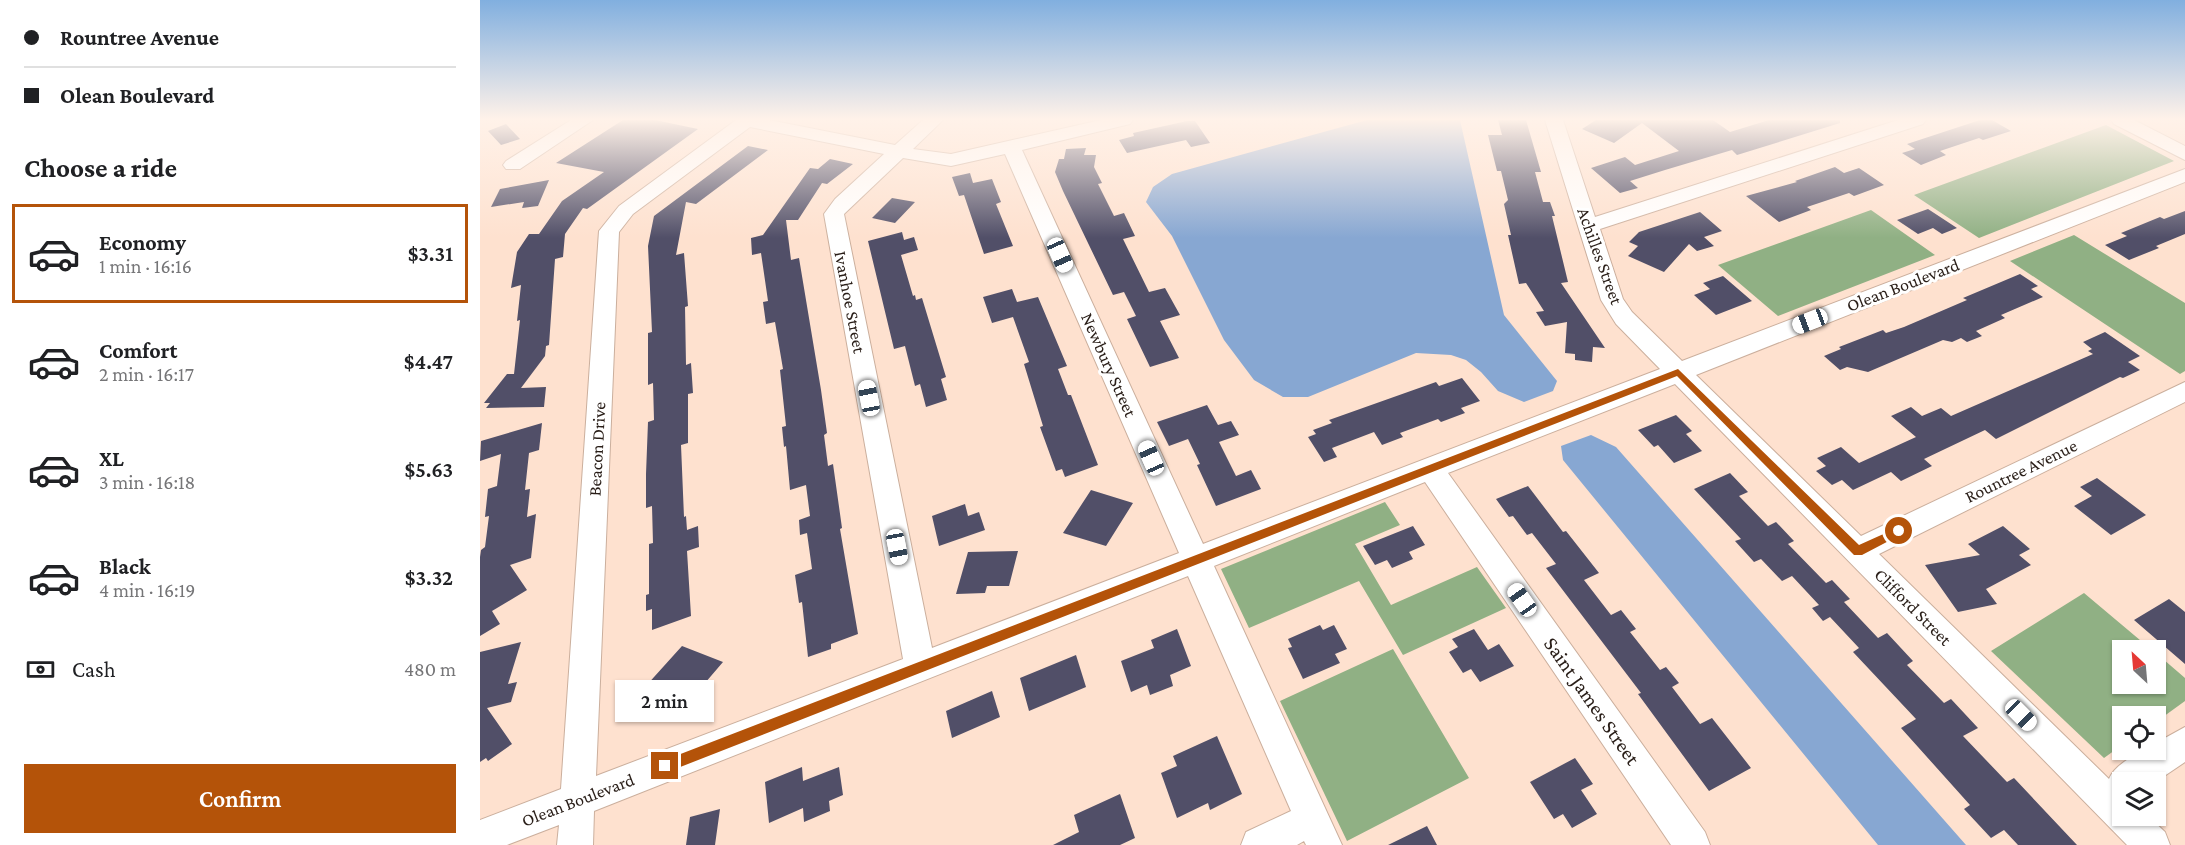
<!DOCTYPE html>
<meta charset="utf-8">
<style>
body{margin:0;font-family:"Crimson Pro",serif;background:#f6f6f6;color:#202124;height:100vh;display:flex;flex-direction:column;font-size:22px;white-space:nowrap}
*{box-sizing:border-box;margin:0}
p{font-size:20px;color:#757577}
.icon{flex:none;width:33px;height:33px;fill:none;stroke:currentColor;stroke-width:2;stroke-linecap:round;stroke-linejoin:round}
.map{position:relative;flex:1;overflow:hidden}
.panel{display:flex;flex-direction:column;background:#fff;width:480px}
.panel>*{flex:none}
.hud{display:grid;align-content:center;height:132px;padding:0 24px;background:#fff}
.needle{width:39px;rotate:334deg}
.fabs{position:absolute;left:1632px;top:640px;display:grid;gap:12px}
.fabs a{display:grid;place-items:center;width:54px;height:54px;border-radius:0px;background:#fff;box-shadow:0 2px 4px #0004;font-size:30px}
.end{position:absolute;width:27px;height:27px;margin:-14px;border:8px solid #b45309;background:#fff;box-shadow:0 0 0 3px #fff}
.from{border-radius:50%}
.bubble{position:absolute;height:42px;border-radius:0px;background:#fff;box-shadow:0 2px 4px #0004;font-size:20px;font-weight:600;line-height:42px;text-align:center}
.car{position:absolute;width:18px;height:36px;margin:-18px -9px;border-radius:8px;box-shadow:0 0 4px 2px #0007;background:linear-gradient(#fff 24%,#345 0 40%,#fff 0 76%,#345 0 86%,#fff 0)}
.hud b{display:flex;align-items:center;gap:21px;height:57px;font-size:22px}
.hud b+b{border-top:2px solid #e0e0e0}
.hud i{width:15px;height:15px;background:#202124}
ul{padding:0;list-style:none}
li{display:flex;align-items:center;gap:18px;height:99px;margin:0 12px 9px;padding:0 12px;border:3px solid transparent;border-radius:0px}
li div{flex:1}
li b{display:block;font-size:22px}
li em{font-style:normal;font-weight:600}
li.on{border-color:#b45309}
li>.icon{width:54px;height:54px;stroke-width:1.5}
h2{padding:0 24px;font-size:27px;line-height:72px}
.pay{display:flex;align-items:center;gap:15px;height:66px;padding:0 24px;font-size:22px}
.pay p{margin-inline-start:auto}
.cta{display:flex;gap:12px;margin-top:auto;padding:12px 24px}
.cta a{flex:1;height:69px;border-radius:0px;background:#b45309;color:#fff;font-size:24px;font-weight:600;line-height:69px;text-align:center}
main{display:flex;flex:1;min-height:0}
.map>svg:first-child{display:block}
.forest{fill:#90b084}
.water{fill:#87a7d2}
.building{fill:#514f68}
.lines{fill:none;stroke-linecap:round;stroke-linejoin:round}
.minor-casing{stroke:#cbaf9d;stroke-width:2}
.minor{fill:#fff;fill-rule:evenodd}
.route{fill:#b45309}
.labels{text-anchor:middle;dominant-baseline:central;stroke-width:6;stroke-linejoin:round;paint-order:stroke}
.street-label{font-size:18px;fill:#291e18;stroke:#fff}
.near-street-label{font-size:21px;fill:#291e18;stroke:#fff}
</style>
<main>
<section class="panel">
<div class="hud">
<b><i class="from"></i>Rountree Avenue</b>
<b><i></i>Olean Boulevard</b>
</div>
<h2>Choose a ride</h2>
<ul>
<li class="on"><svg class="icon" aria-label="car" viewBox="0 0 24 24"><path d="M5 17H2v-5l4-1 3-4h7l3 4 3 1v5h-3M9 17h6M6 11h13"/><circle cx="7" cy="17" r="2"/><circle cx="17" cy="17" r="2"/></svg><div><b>Economy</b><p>1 min · 16:16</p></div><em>$3.31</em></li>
<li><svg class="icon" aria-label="car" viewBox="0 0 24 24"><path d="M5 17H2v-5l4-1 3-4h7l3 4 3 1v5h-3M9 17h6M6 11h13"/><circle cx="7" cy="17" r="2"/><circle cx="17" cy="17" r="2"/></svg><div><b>Comfort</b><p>2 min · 16:17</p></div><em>$4.47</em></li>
<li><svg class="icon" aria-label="car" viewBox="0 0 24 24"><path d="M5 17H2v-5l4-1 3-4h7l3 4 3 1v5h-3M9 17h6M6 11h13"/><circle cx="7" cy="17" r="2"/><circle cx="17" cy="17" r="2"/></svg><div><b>XL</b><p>3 min · 16:18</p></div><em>$5.63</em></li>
<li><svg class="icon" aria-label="car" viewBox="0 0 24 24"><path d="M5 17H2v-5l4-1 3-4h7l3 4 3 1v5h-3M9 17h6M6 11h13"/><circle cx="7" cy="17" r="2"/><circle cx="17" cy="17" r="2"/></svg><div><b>Black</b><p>4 min · 16:19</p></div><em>$3.32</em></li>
</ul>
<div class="pay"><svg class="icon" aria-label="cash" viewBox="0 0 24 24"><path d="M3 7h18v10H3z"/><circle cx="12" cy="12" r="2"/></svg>Cash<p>480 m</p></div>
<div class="cta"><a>Confirm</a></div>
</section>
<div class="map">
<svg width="1705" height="845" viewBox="0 0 1705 845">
<rect width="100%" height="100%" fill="#fee1cf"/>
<!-- forest -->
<path class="forest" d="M1626,125L1694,161L1499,238L1434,195Z
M1391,210L1455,255L1298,316L1238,265Z
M1594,235L1705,303V371L1700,374L1530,261Z
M905,502L920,525L875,544L911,605L997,567L1026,608L923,655L879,581L769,628L741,569Z
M1604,593L1673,651H1642V684H1676V653L1705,678V701L1676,722V717H1642V745L1624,758L1511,651Z
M913,649L989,778L867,841L800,701Z"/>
<!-- water -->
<path class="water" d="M887,120H980L1024,315L1077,381L1073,391L1044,402L1018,391L1001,372L986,360L971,355L936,353L828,397H803L774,380L744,340L692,236L666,202L673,187L692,174Z
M1111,435L1136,447L1486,845H1398L1083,460L1081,446Z"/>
<!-- building -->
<path class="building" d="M143,120H175L218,129L107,209L103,208L85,234L83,257L75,259L69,345L66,346L65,356L41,388L66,387L64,407L6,408L10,403H4L27,374H34L40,320L37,321L41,285L31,288L37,252L49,234H59L82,201L124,172L76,163Z
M1018,120H1046L1061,172H1055L1063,202H1070L1075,216H1072L1088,282L1081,283L1125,348L1113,347L1112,362L1095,360V354L1085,353L1087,322L1065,326L1056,312L1064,311L1046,283L1039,284L1028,235H1031L1024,204L1028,200L1021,171H1017L1008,135H1022Z
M1116,120H1233L1250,132L1289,120H1360V123L1257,155L1252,150L1185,170L1150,181L1158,188L1140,193L1111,168L1145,157L1155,165L1199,151L1162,123L1134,143L1102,129Z
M1500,120H1512L1531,131L1503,140L1499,138L1460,151L1466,155L1441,165L1422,153L1435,149L1427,144Z
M707,121H715L730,143L711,147L706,140L647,153L639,140L654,136L653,133Z
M26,124L40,139L21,145L8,131Z
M268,146L288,150L216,204L206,202L196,255L204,253L208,306L205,307L206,365L211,363L213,393L208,394V443L201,445L204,517L206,516L207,530L218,526L219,547L207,551L211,616L172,630V609L166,611V595L169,594V544L173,543L172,506L166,508V474L168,422L174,420L173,383L168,385V333L172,332L168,246L174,216Z
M606,148L604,155H616L614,167L622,183L618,184L634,216L644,213L655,236L643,239L669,292L685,288L700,315L680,321L699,358L670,367L647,319L656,316L644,292L633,295L583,191L575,172L579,159H584L586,149Z
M350,159L373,164L347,184L342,183L318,220H306L311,260L319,258L341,390L347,433L344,435L348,466L353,464L362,528L360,529L378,634L351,644V649L328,657L322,602L319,603L315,575L332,569L327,533L320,535L319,520L330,516L326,485L310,490L306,446L304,447L302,427L306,426L300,370L303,369L295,322L286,324L283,302L288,301L281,253L272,255L271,238L283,235L330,168L338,169Z
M1355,167L1364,173L1379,168L1404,185L1374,196L1369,193L1327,207L1331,210L1299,222L1266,196L1317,182L1315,181Z
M490,173L493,183L512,179L521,202L516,204L533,246L504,254L484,195L479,196L472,177Z
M69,180L58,206L42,208L44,202L11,207L20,189Z
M412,198L435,202L415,223L392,218Z
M1448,209L1477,228L1462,234L1453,228L1438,234L1417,220Z
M1705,211V234L1676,246L1679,248L1649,260L1625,245L1647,236L1641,233L1680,217L1684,219Z
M1220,212L1242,231L1224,237L1234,246L1217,251L1209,244L1184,272L1148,256L1158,246L1149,242L1159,232Z
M422,232L424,240L434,237L438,250L421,255L433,296L435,295L436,300L442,298L466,377L461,379L467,400L446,407L440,384L435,386L425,346L414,349L388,241Z
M1540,274L1558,286L1551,289L1563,297L1521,315L1525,318L1496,331L1502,336L1487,342L1481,338L1472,342L1463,340L1388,372L1367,367L1360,370L1344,356L1361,349L1359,347L1403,330L1406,333L1424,327L1487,300L1483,298Z
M1243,276L1272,301L1236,315L1214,295L1230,289L1223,283Z
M532,289L537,302L558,297L587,366L578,369L588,395H591L618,465L585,477L582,469L576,471L560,427L563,426L544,364L549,362L533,317L512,323L503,297Z
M1625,332L1660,356L1648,362L1660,370L1643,378L1640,377L1516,439L1505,430L1444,459L1452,466L1421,481L1411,472L1373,490L1362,480L1352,485L1336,471L1346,466L1337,458L1361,447L1379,463L1436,437L1411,416L1431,407L1442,416L1461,408L1471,416L1613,354L1608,351L1612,349L1603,342Z
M982,378L1000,401L981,408L985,413L961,422L958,419L920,433L923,437L902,445L894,432L852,448L857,457L844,462L828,437L836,434L833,430L852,423L849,420L956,382L959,386Z
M727,405L738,425L751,421L759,435L739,442L756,476L771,470L781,489L736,506L717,465L720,464L708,439L689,446L677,422Z
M1196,415L1212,431L1206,434L1222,451L1194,463L1178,445L1174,447L1158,430Z
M62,423L59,450L49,453L45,490L50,489L47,517L56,514L51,558L30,565L47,590L12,611L20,624L0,636V557L1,550L5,547L9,516L5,517L8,489L17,486L21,454L0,461L1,441Z
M1250,473L1268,492L1259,496L1288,526L1296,522L1314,541L1308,544L1346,583L1352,580L1370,599L1364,602L1398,638L1407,633L1433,661L1427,665L1464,703L1471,699L1498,728L1483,736L1527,782L1534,778L1597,845H1538L1524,830L1511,838L1484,809L1490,805L1421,728L1436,719L1373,652L1379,648L1350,617L1343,621L1332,608L1339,605L1312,576L1302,581L1281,559L1274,562L1255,541L1261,539L1214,489Z
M1617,478L1666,515L1631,535L1594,506L1612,496L1600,487Z
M1048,486L1083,532L1086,531L1119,573L1104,580L1131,615L1141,610L1156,629L1150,632L1180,670L1186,667L1199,683L1192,687L1220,724L1232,718L1271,768L1229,791L1158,694L1161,693L1066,568L1076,564L1052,533L1047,535L1033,516L1029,517L1016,499Z
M611,490L653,503L626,546L583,533Z
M485,504L488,516L499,512L505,530L459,546L452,516Z
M933,526L945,545L929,552L933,559L912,568L907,560L895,565L883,546Z
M1523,526L1550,549L1539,555L1551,565L1506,589L1517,604L1478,612L1445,565L1500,555L1488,544Z
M538,551L529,586H507L505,593L476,594L488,552Z
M1689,599L1705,612V664L1654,620Z
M840,625L843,630L854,625L867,649L855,654L860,663L823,679L808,648L812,647L808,639Z
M697,629L711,666L690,675L693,686L670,695L667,685L651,692L641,661L674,648L671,640Z
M994,629L1008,650L1019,644L1034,666L1000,682L991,669L983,673L969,652L978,647L972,639Z
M41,642L28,684L37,682L31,702L7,708L32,744L8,761L6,758L0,762V652Z
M202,646L243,662L207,704L165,687Z
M596,655L606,687L549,711L540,678Z
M512,691L520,717L472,738L466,711Z
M737,736L762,794L730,810L728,803L697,818L681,773L697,766L693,756Z
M1095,758L1113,784L1101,790L1117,814L1092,828L1083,814L1074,819L1050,782Z
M322,767L323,781L359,767L363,795L349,801L350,811L324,822L323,808L289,823L285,782Z
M640,794L655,838L640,845H573L599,832L594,815Z
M240,809L235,845H206L210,817Z
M947,826L957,845H908Z"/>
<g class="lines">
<!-- minor casing -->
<g class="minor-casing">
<path id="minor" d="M91,120H113L40,169H26L23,165L26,161Z
M256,120H289L415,145L443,120H463L433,149L471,154L621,120H653L650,124L542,150L723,544L1180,369L1136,324L1121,300L1065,120H1083L1115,217L1418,120H1446L1443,124L1120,229L1143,299L1152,312L1202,361L1705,169V182L1216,375L1381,536L1705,382V402L1399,554L1629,779C1635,764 1660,750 1676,750V743L1705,727V762L1674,783H1642V816H1668L1685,832L1690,845H1647L1195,384L968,473L1225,832L1230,845H1191L945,482L734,566L862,845H826L824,841L817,845H761L766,832L811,811L708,576L114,811L113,845H77L79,825L27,845H0V820L81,789L119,231L139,206ZM270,127L404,154L355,199L344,214L423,659L116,776L139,232L153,214ZM525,154L699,553L452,648L364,214L423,158L471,166Z
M1631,120H1654L1705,146V160L1634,124Z"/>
</g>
<!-- minor -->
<use href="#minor" class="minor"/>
</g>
<!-- sky -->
<linearGradient id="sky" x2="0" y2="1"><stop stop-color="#81afdf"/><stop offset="0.5" stop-color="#fff2e9"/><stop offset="1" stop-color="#fff2e9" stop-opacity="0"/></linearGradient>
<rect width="1705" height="238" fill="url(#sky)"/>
<!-- route -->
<path class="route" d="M1198,369L1379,545L1419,527L1424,531L1422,534L1382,555H1374L1197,376L185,773L181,771L179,766L181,762L185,760Z"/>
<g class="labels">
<!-- street labels -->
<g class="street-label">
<text transform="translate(1120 256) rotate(70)">Achilles Street</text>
<text transform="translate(1423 285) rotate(-21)">Olean Boulevard</text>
<text transform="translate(370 302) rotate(79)">Ivanhoe Street</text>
<text transform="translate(629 365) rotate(66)">Newbury Street</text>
<text transform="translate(117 449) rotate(-87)">Beacon Drive</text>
<text transform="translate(1541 471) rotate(-26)">Rountree Avenue</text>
<text transform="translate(1433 607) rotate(45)">Clifford Street</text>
<text transform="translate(98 800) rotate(-21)">Olean Boulevard</text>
</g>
<!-- near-street labels -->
<g class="near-street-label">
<text transform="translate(1112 701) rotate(55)">Saint James Street</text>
</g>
</g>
</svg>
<div class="fabs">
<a><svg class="needle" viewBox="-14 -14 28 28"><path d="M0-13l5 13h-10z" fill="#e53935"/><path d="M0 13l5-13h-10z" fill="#757577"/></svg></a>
<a><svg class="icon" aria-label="locate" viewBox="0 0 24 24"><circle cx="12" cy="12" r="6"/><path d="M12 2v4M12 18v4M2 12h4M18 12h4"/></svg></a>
<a><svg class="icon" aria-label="layers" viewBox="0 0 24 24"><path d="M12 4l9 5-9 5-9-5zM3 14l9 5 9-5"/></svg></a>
</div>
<i class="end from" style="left:1419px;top:531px"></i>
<i class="end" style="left:185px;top:766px"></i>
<div class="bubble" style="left:135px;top:680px;width:99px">2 min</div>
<i class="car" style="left:580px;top:255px;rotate:156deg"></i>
<i class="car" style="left:1330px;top:321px;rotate:249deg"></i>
<i class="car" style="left:389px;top:398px;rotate:349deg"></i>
<i class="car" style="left:671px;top:458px;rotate:336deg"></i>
<i class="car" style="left:417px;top:547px;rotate:169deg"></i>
<i class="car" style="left:1042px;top:600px;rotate:325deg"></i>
<i class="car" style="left:1541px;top:715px;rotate:135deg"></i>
</div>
</main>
